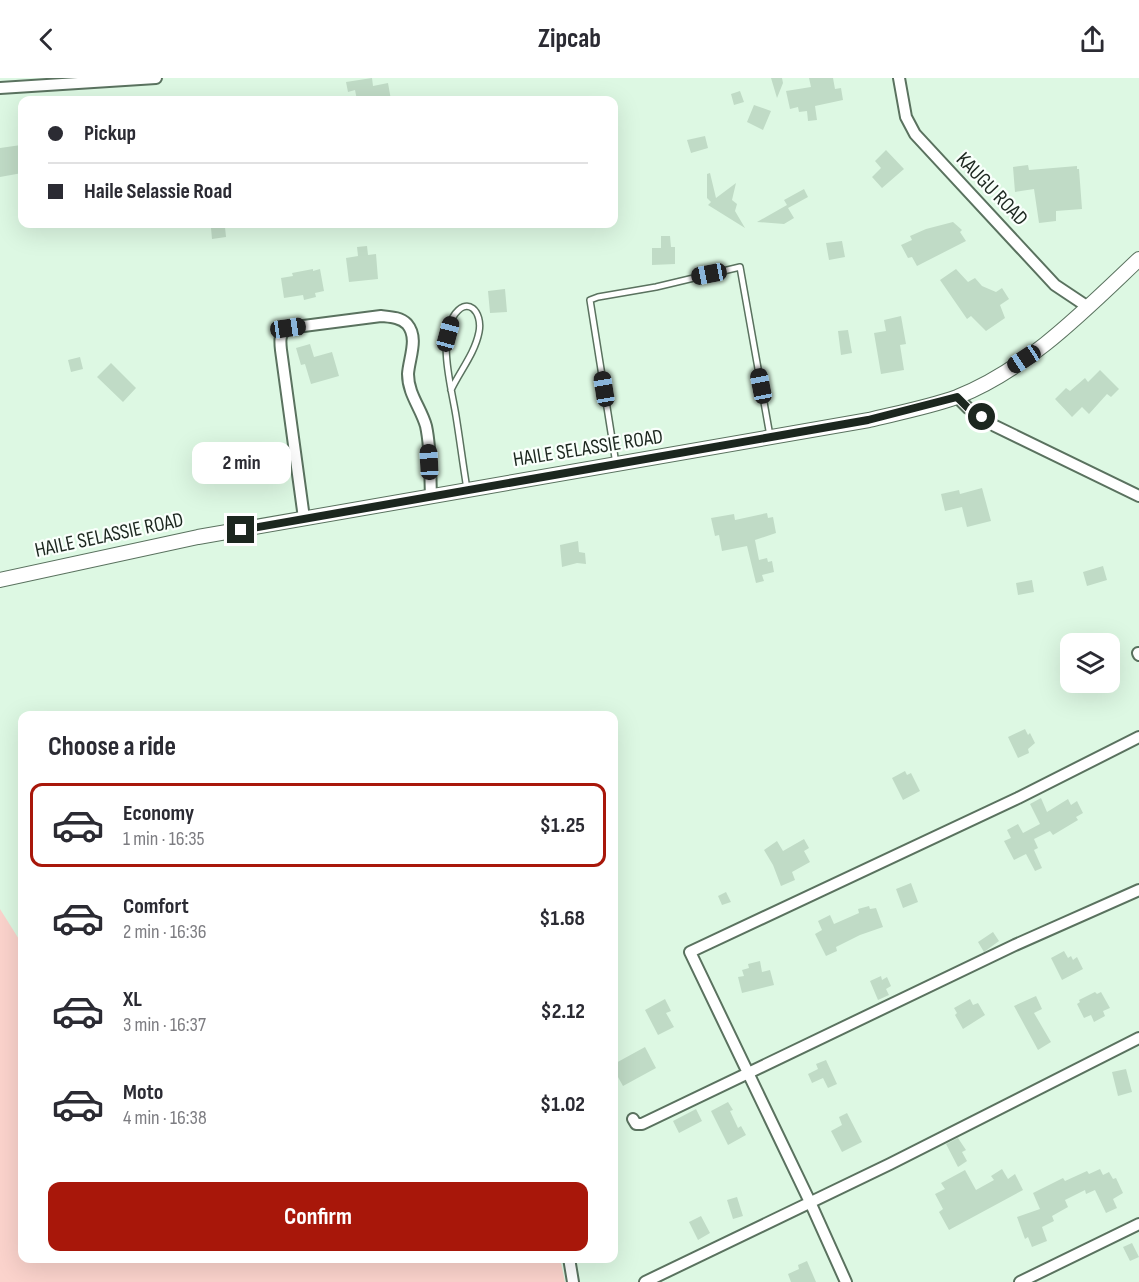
<!DOCTYPE html>
<meta charset="utf-8">
<style>
body{margin:0;font-family:"Sofia Sans Condensed",sans-serif;background:#f7f7f7;color:#2b2b33;height:100vh;display:flex;flex-direction:column;font-size:22px;white-space:nowrap}
*{box-sizing:border-box;margin:0}
p{font-size:20px;color:#7c7c81}
.icon{flex:none;width:33px;height:33px;fill:none;stroke:currentColor;stroke-width:2;stroke-linecap:round;stroke-linejoin:round}
.map{position:relative;flex:1;overflow:hidden}
.side{position:absolute;left:18px;top:633px;width:600px;height:552px;display:flex;flex-direction:column;background:#fff;border-radius:12px;box-shadow:0 6px 24px #0002}
.side>*{flex:none}
.banner{position:absolute;left:18px;top:18px;width:600px;height:132px;border-radius:12px;box-shadow:0 6px 24px #0002;display:grid;align-content:center;height:132px;padding:0 30px;background:#fff}
.controls{position:absolute;left:1060px;top:555px;display:grid;gap:12px}
.controls a{display:grid;place-items:center;width:60px;height:60px;border-radius:12px;background:#fff;box-shadow:0 6px 24px #0002;font-size:30px}
.end{position:absolute;width:27px;height:27px;margin:-14px;border:8px solid #1c271f;background:#fff;box-shadow:0 0 0 3px #fff}
.from{border-radius:50%}
.bubble{position:absolute;height:42px;border-radius:12px;background:#fff;box-shadow:0 6px 24px #0002;font-size:20px;font-weight:700;line-height:42px;text-align:center}
.car{position:absolute;width:18px;height:36px;margin:-18px -9px;border-radius:8px;box-shadow:0 0 4px 2px #0007;background:linear-gradient(#222 24%,#8ab4d8 0 40%,#222 0 76%,#8ab4d8 0 86%,#222 0)}
.banner b{display:flex;align-items:center;gap:21px;height:57px;font-size:22px}
.banner b+b{border-top:2px solid #e1e1e2}
.banner i{width:15px;height:15px;background:#2b2b33}
ul{padding:0;list-style:none}
li{display:flex;align-items:center;gap:18px;height:84px;margin:0 12px 9px;padding:0 18px;border:3px solid transparent;border-radius:12px}
li div{flex:1}
li b{display:block;font-size:22px}
li em{font-style:normal;font-weight:700}
li.selected{border-color:#a8170a}
li>.icon{width:54px;height:54px;stroke-width:1.5}
h2{padding:0 30px;font-size:27px;line-height:72px}
.button{display:flex;gap:12px;margin-top:auto;padding:12px 30px}
.button a{flex:1;height:69px;border-radius:12px;background:#a8170a;color:#fff;font-size:24px;font-weight:700;line-height:69px;text-align:center}
header{display:flex;justify-content:space-between;align-items:center;height:78px;padding:0 30px;background:#fff;font-size:27px;font-weight:700}
.map>svg:first-child{display:block}
.green{fill:#fbd3cc}
.building{fill:#c0dbc6}
.lines{fill:none;stroke-linecap:round;stroke-linejoin:round}
.service-casing{stroke:#5a725f;stroke-width:8}
.minor-casing{stroke:#5a725f;stroke-width:14}
.tertiary-casing{stroke:#5a725f;stroke-width:16}
.service{stroke:#fff;stroke-width:5}
.minor{stroke:#fff;stroke-width:10}
.tertiary{stroke:#fff;stroke-width:14}
.route{stroke:#1c271f;stroke-width:8}
.labels{text-anchor:middle;dominant-baseline:central;stroke-width:4.5;stroke-linejoin:round;paint-order:stroke}
.street-label{font-size:21px;fill:#1c271f;stroke:#f9fffb}
</style>
<header><svg class="icon" aria-label="back" viewBox="0 0 24 24"><path d="M15 5l-7 7 7 7"/></svg>Zipcab<svg class="icon" aria-label="share" viewBox="0 0 24 24"><path d="M12 15V3M7 8l5-5 5 5M5 13v7h14v-7"/></svg></header>
<div class="map">
<svg width="1139" height="1204" viewBox="0 0 1139 1204">
<rect width="100%" height="100%" fill="#ddf8e3"/>
<!-- green -->
<path class="green" d="M0,831L22,866V1180H560L565,1204H0Z"/>
<!-- building -->
<path class="building" d="M372,0L373,8L388,5L391,22H357L355,12L348,14L346,4Z
M771,0H782L783,5L777,20Z
M809,0H833L835,11L841,10L843,22L815,28L817,42L808,43L807,33L799,34L798,29L790,31L786,13L811,9Z
M740,13L744,24L734,27L731,16Z
M754,27L771,33L763,52L747,44Z
M705,58L708,70L691,75L687,62Z
M21,67L22,95L0,99V70Z
M886,72L904,91L882,110L872,99L881,90L875,83Z
M1028,87L1029,92L1077,88V91H1079L1082,131L1056,133V143L1039,145L1034,111L1015,114L1013,89Z
M710,95L716,120L736,105L732,122L737,126L735,133L745,150L708,127L711,124L707,120V96Z
M804,111L808,119L788,130L794,140L784,146L757,144L787,127L784,122Z
M953,144L962,152L960,154L966,163L917,188L912,179L908,180L901,167L912,162L910,158L926,151Z
M225,149L226,159L212,161L211,150Z
M661,158H670L671,169H675V186L652,187V170H661Z
M842,163L845,179L829,182L826,165Z
M367,168L368,177L376,176L378,201L349,204L346,180L358,178L357,169Z
M313,191V193L320,191L324,213L315,215L316,219L304,222L303,217L284,220L281,200L293,198L292,195Z
M956,191L968,204L975,200L982,208L996,214L1002,210L1009,221L1000,227L1005,240L986,253L971,238L967,241L940,202Z
M505,211L507,234L490,235L488,213Z
M901,238L906,266L900,267L904,292L881,296L874,255L886,253L884,242Z
M848,252L852,275L841,277L838,253Z
M310,266L314,279L332,274L339,298L311,306L305,286L301,287L296,270Z
M80,279L83,291L71,294L68,282Z
M111,285L136,310L123,324L97,299Z
M1100,292L1119,311L1111,319L1107,316L1089,336L1082,329L1072,339L1055,321L1066,310L1070,313L1085,300L1088,304Z
M982,410L991,443L967,449L962,429L945,433L941,416L959,412L960,416Z
M767,435L768,440L773,439L776,455L755,462L759,482L767,480L768,484L772,483L774,494L762,497L764,503L756,505L747,468L722,473L719,457L715,458L711,440L734,436L735,442Z
M578,463L579,474L585,475L586,486L577,485L562,489L560,467Z
M1103,488L1107,502L1087,508L1083,494Z
M1032,502L1034,514L1018,517L1016,505Z
M1025,651L1028,657L1030,655L1035,665L1028,671L1029,675L1018,680L1008,659Z
M905,693L907,697L911,695L920,713L903,722L892,700Z
M1041,720L1047,734L1068,721L1071,727L1077,723L1083,735L1076,739L1078,742L1053,757L1050,753L1034,761L1038,770L1034,772L1042,790L1035,793L1026,776L1014,782L1004,763L1011,760L1007,752L1018,746L1023,755L1040,746L1030,726Z
M804,761L809,770L804,773L810,784L792,794L795,802L781,808L773,787L764,772L777,763L783,773Z
M911,805L918,824L903,830L896,811Z
M726,814L731,824L722,827L718,818Z
M869,828L870,831L876,830L883,849L860,857L836,869L837,873L826,878L815,856L822,852L818,843L830,837L834,846L859,835L858,831Z
M993,854L999,863L984,874L978,864Z
M1064,873L1068,880L1071,878L1073,882L1077,879L1083,891L1062,902L1051,880Z
M760,883L762,894L770,892L774,907L742,915L738,899L744,898L742,892L749,890L748,886Z
M881,898L882,902L887,899L891,908L886,911L889,917L878,922L870,903Z
M1095,914L1097,916L1101,914L1110,930L1103,933L1105,938L1094,944L1091,937L1084,940L1077,926L1080,924L1079,922Z
M1036,918L1042,931L1034,935L1051,964L1038,972L1014,928Z
M665,921L671,933L666,935L674,949L658,957L645,932Z
M970,921L973,927L978,925L985,937L963,951L955,937L957,935L954,930Z
M645,969L656,990L623,1008L614,992V986Z
M826,982L837,1006L828,1010L823,1000L812,1005L808,996L818,991L816,986Z
M1126,991L1132,1014L1118,1018L1112,994Z
M728,1024L733,1032L730,1033L738,1050L741,1048L746,1057L728,1067L711,1033Z
M696,1031L702,1043L679,1055L673,1043Z
M847,1035L862,1064L842,1074L831,1053L842,1047L839,1039Z
M958,1060L966,1072L962,1074L967,1083L958,1089L946,1066Z
M1002,1091L1008,1101L1015,1096L1023,1112L949,1152L939,1134L943,1131L935,1116L945,1111L941,1105L965,1092L976,1112L994,1102L991,1098Z
M1100,1091L1103,1097L1109,1094L1113,1101L1116,1100L1123,1115L1113,1121L1117,1130L1106,1135L1095,1112L1086,1116L1085,1112L1065,1122L1068,1129L1052,1138L1054,1143L1042,1149L1047,1163L1032,1169L1028,1159L1025,1161L1017,1139L1040,1131L1033,1115L1063,1100L1065,1103L1087,1093L1089,1096Z
M737,1119L743,1138L733,1141L727,1122Z
M701,1138L710,1155L698,1162L689,1144Z
M1132,1165L1139,1179L1130,1183L1123,1169Z
M807,1183L816,1204H791L788,1196L799,1191L798,1187Z"/>
<g class="lines">
<!-- service casing -->
<g class="service-casing">
<path id="service" d="M451,312C460,293 475,275 479,254C483,234 467,216 453,239C438,264 452,312 456,338C460,363 463,387 467,411
M616,386L590,222L598,219L656,209L740,189L770,358"/>
</g>
<!-- minor casing -->
<g class="minor-casing">
<path id="minor" d="M899,0L906,39L915,56L1055,207L1088,229
M0,10L156,0
M957,319L968,330L995,348L1139,418
M304,440L281,272C280,263 279,255 288,250L381,238C390,239 400,239 407,246C419,260 409,280 408,296C408,316 421,330 426,348C431,371 430,396 431,418
M1138,575L1139,577
M633,1041L636,1046H642L1015,867L1139,812
M569,1180L573,1204
M645,1204L890,1086L1139,960
M846,1204L810,1124L690,874L1018,720L1139,659
M1020,1204L1139,1146"/>
</g>
<!-- tertiary casing -->
<g class="tertiary-casing">
<path id="tertiary" d="M0,502L198,459L869,342C898,335 929,329 957,319C1028,291 1085,232 1139,181"/>
</g>
<!-- service -->
<use href="#service" class="service"/>
<!-- minor -->
<use href="#minor" class="minor"/>
<!-- tertiary -->
<use href="#tertiary" class="tertiary"/>
</g>
<g class="lines">
<!-- route -->
<path class="route" d="M241,452L868,342L957,319L968,330L982,339"/>
</g>
<g class="labels">
<!-- street labels -->
<g class="street-label">
<text transform="translate(992 111) rotate(46)">KAUGU ROAD</text>
<text transform="translate(588 370) rotate(-9)">HAILE SELASSIE ROAD</text>
<text transform="translate(109 457) rotate(-12)">HAILE SELASSIE ROAD</text>
</g>
</g>
</svg>
<div class="controls">
<a><svg class="icon" aria-label="layers" viewBox="0 0 24 24"><path d="M12 4l9 5-9 5-9-5zM3 14l9 5 9-5"/></svg></a>
</div>
<i class="end from" style="left:982px;top:339px"></i>
<i class="end" style="left:241px;top:452px"></i>
<div class="bubble" style="left:192px;top:364px;width:99px">2 min</div>
<i class="car" style="left:709px;top:196px;rotate:259deg"></i>
<i class="car" style="left:288px;top:250px;rotate:82deg"></i>
<i class="car" style="left:448px;top:256px;rotate:15deg"></i>
<i class="car" style="left:1024px;top:281px;rotate:237deg"></i>
<i class="car" style="left:761px;top:308px;rotate:349deg"></i>
<i class="car" style="left:604px;top:311px;rotate:351deg"></i>
<i class="car" style="left:429px;top:384px;rotate:357deg"></i>
<div class="banner">
<b><i class="from"></i>Pickup</b>
<b><i></i>Haile Selassie Road</b>
</div>
<section class="side">
<h2>Choose a ride</h2>
<ul>
<li class="selected"><svg class="icon" aria-label="car" viewBox="0 0 24 24"><path d="M5 17H2v-5l4-1 3-4h7l3 4 3 1v5h-3M9 17h6M6 11h13"/><circle cx="7" cy="17" r="2"/><circle cx="17" cy="17" r="2"/></svg><div><b>Economy</b><p>1 min · 16:35</p></div><em>$1.25</em></li>
<li><svg class="icon" aria-label="car" viewBox="0 0 24 24"><path d="M5 17H2v-5l4-1 3-4h7l3 4 3 1v5h-3M9 17h6M6 11h13"/><circle cx="7" cy="17" r="2"/><circle cx="17" cy="17" r="2"/></svg><div><b>Comfort</b><p>2 min · 16:36</p></div><em>$1.68</em></li>
<li><svg class="icon" aria-label="car" viewBox="0 0 24 24"><path d="M5 17H2v-5l4-1 3-4h7l3 4 3 1v5h-3M9 17h6M6 11h13"/><circle cx="7" cy="17" r="2"/><circle cx="17" cy="17" r="2"/></svg><div><b>XL</b><p>3 min · 16:37</p></div><em>$2.12</em></li>
<li><svg class="icon" aria-label="car" viewBox="0 0 24 24"><path d="M5 17H2v-5l4-1 3-4h7l3 4 3 1v5h-3M9 17h6M6 11h13"/><circle cx="7" cy="17" r="2"/><circle cx="17" cy="17" r="2"/></svg><div><b>Moto</b><p>4 min · 16:38</p></div><em>$1.02</em></li>
</ul>
<div class="button"><a>Confirm</a></div>
</section>
</div>
